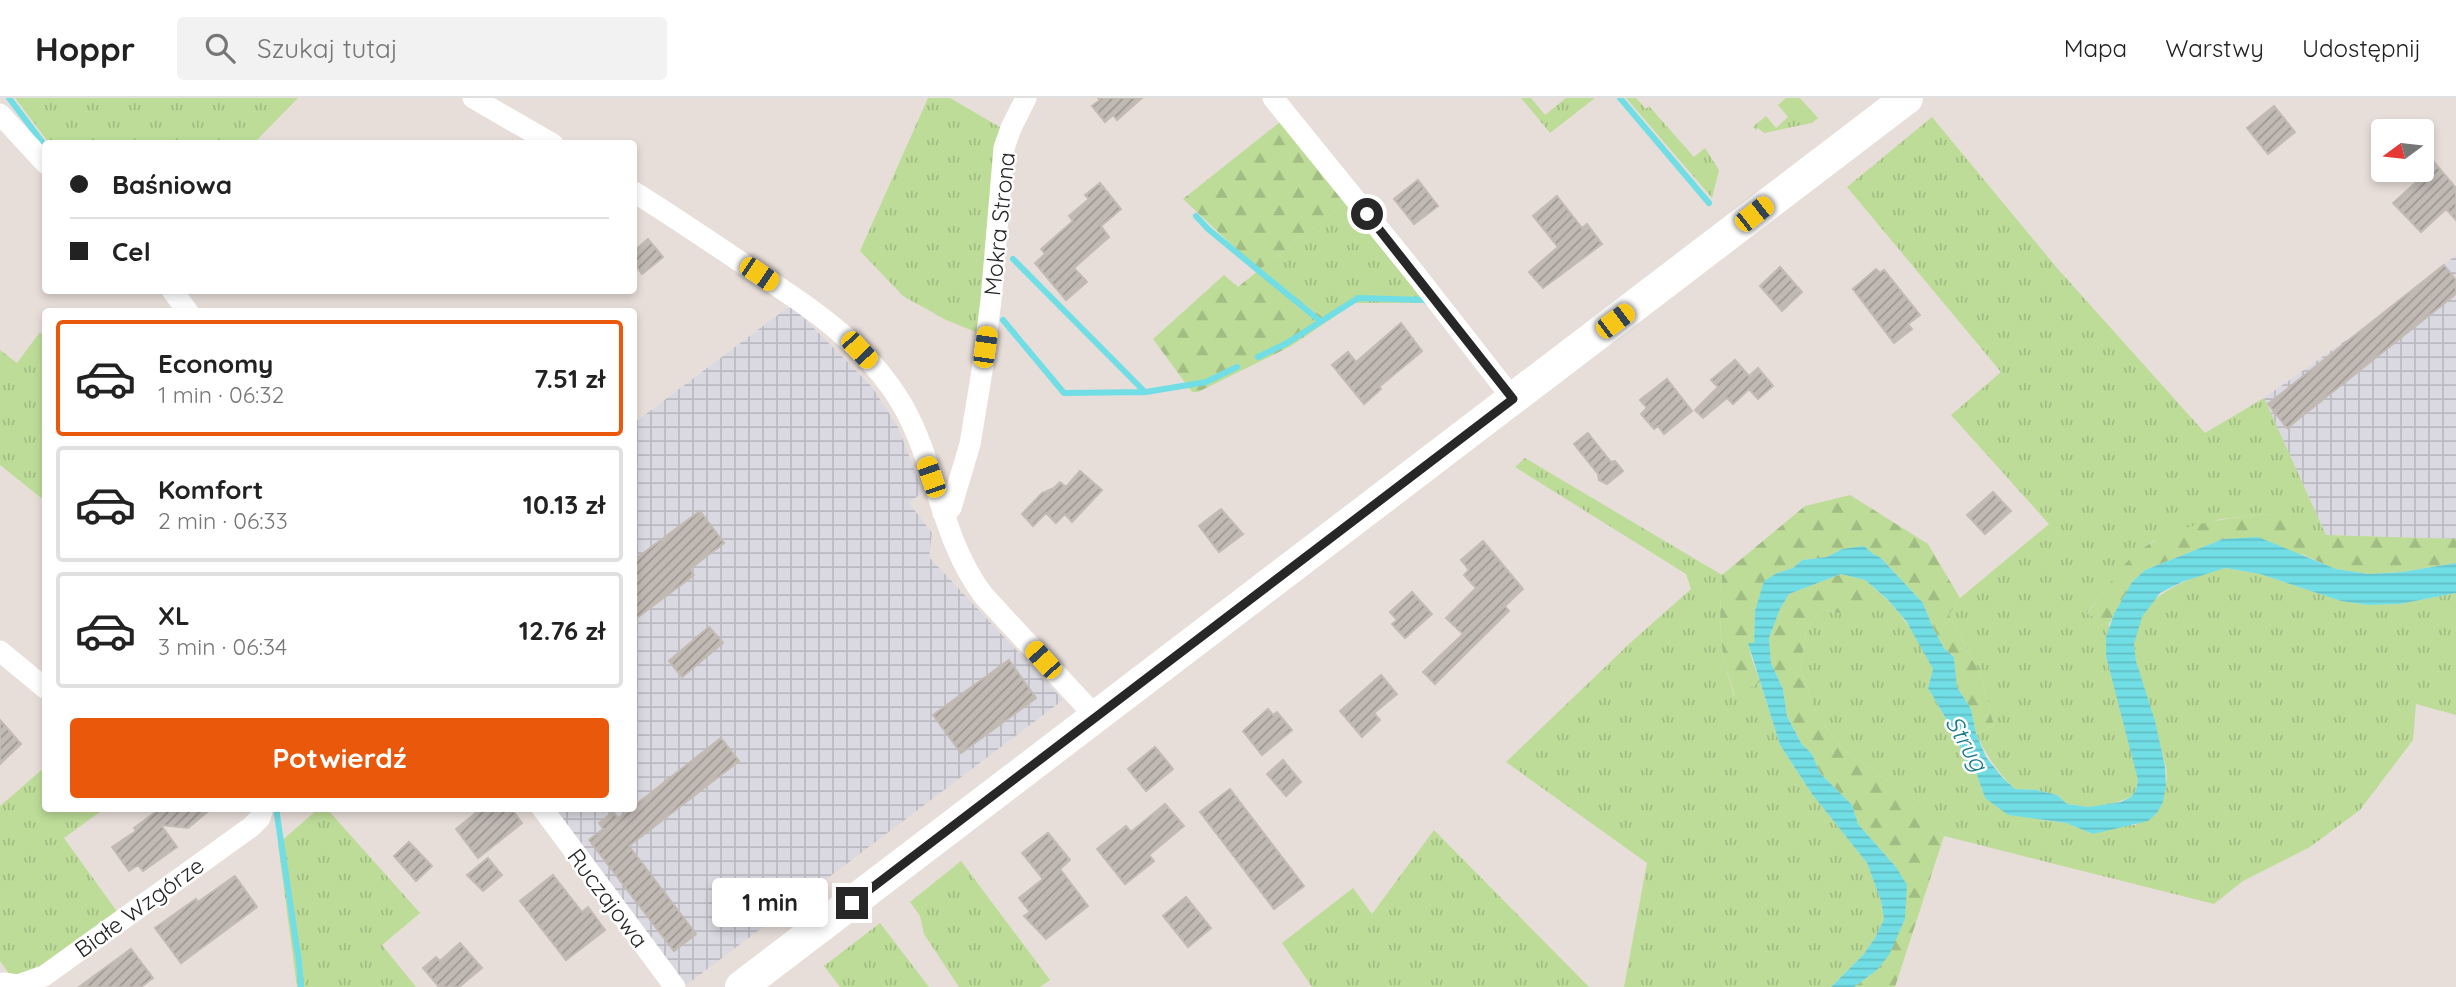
<!DOCTYPE html>
<html lang="pl">
<meta charset="utf-8">
<style>
body{margin:0;font-family:Quicksand,sans-serif;background:#f2f2f2;color:#222;height:100vh;display:flex;flex-direction:column;font-size:26px;white-space:nowrap}
*{box-sizing:border-box;margin:0}
p{font-size:23px;color:#767676}
.icon{flex:none;width:38px;height:38px;fill:none;stroke:currentColor;stroke-width:2;stroke-linecap:round;stroke-linejoin:round}
.map{position:relative;flex:1;overflow:hidden}
.panel{position:absolute;left:42px;top:210px;width:595px;height:504px;display:flex;flex-direction:column;background:#fff;border-radius:7px;box-shadow:0 4px 10px #0003}
.panel>*{flex:none}
.hud{position:absolute;left:42px;top:42px;width:595px;height:154px;border-radius:7px;box-shadow:0 4px 10px #0003;display:grid;align-content:center;height:154px;padding:0 28px;background:#fff}
.needle{width:46px;rotate:255deg}
.buttons{position:absolute;left:2371px;top:21px;display:grid;gap:14px}
.buttons a{display:grid;place-items:center;width:63px;height:63px;border-radius:7px;background:#fff;box-shadow:0 4px 10px #0003;font-size:35px}
.end{position:absolute;width:32px;height:32px;margin:-16px;border:9px solid #272727;background:#fff;box-shadow:0 0 0 4px #fff}
.from{border-radius:50%}
.bubble{position:absolute;height:49px;border-radius:7px;background:#fff;box-shadow:0 4px 10px #0003;font-size:23px;font-weight:700;line-height:49px;text-align:center}
.car{position:absolute;width:21px;height:42px;margin:-21px -10px;border-radius:9px;box-shadow:0 0 5px 2px #0007;background:linear-gradient(#f5c518 24%,#345 0 40%,#f5c518 0 76%,#345 0 86%,#f5c518 0)}
.hud b{display:flex;align-items:center;gap:24px;height:66px;font-size:26px}
.hud b+b{border-top:2px solid #e0e0e0}
.hud i{width:18px;height:18px;background:#222}
ul{padding:12px 0 0;list-style:none}
li{display:flex;align-items:center;gap:21px;height:116px;margin:0 14px 10px;padding:0 14px;border:4px solid #e0e0e0;border-radius:7px}
li div{flex:1}
li b{display:block;font-size:26px}
li em{font-style:normal;font-weight:700}
li.active{border-color:#ea580c}
li>.icon{width:63px;height:63px;stroke-width:1.5}
.action{display:flex;gap:14px;margin-top:auto;padding:14px 28px}
.action a{flex:1;height:80px;border-radius:7px;background:#ea580c;color:#fff;font-size:28px;font-weight:700;line-height:80px;text-align:center}
header{display:flex;align-items:center;gap:42px;box-sizing:border-box;height:98px;padding:0 35px;background:#fff;border-bottom:2px solid #e0e0e0}
header strong{font-size:33px}
nav{display:flex;gap:38px;margin-inline-start:auto;font-size:24px}
.search{width:490px;height:63px;background:#f2f2f2;display:flex;align-items:center;gap:18px;box-sizing:border-box;padding:0 24px;border-radius:7px;color:#767676;font-size:26px}
.map>svg:first-child{display:block}
.industrial{fill:url(#industrial-grid)}
.grass{fill:url(#grass-tufts)}
.forest{fill:url(#forest-firs)}
.water{fill:url(#water-rules)}
.lines{fill:none;stroke-linecap:round;stroke-linejoin:round}
.stream{stroke:#71dee5;stroke-width:6}
.building{fill:url(#building-hatch);stroke:#c3bab3;stroke-width:2}
.minor{stroke:#fff;stroke-width:21}
.secondary{stroke:#fff;stroke-width:32}
.route{stroke:#272727;stroke-width:9}
.labels{text-anchor:middle;dominant-baseline:central;stroke-width:5;stroke-linejoin:round;paint-order:stroke}
.street-label{font-size:23px;fill:#272727;stroke:#fff}
.water-label{font-size:24px;font-style:italic;fill:#157b8c;stroke:#fff}
</style>
<header>
<strong>Hoppr</strong>
<div class="search"><svg class="icon" aria-label="search" viewBox="0 0 24 24"><circle cx="10" cy="10" r="6"/><path d="M15 15l6 6"/></svg>Szukaj tutaj</div>
<nav><a>Mapa</a><a>Warstwy</a><a>Udostępnij</a></nav>
</header>
<div class="map">
<svg width="2456" height="889" viewBox="0 0 2456 889">
<defs>
<pattern id="industrial-grid" width="8" height="8" patternUnits="userSpaceOnUse" patternTransform="scale(1.75)"><rect width="8" height="8" fill="#dad9e1"/><path d="M0 4h8M4 0v8" fill="none" stroke="#bbbac1"/></pattern>
<pattern id="grass-tufts" width="24" height="20" patternUnits="userSpaceOnUse" patternTransform="scale(1.75)"><rect width="24" height="20" fill="#bddc98"/><path d="M3 7l-1-3M5 7V3M7 7l1-3M15 17l-1-3M17 17v-4M19 17l1-3" fill="none" stroke="#a2bd83"/></pattern>
<pattern id="forest-firs" width="22" height="20" patternUnits="userSpaceOnUse" patternTransform="scale(1.75)"><rect width="22" height="20" fill="#bddc98"/><path d="M5 1l3.5 6h-7zM16 11l3.5 6h-7z" fill="#a2bd83"/></pattern>
<pattern id="water-rules" width="6" height="5" patternUnits="userSpaceOnUse" patternTransform="scale(1.75)"><rect width="6" height="5" fill="#71dee5"/><path d="M0 2.5h6" fill="none" stroke="#62bec4"/></pattern>
<pattern id="building-hatch" width="6" height="6" patternUnits="userSpaceOnUse" patternTransform="scale(1.75)"><rect width="6" height="6" fill="#c1bab4"/><path d="M-1 1l2-2M0 6l6-6M5 7l2-2" fill="none" stroke="#9d9792"/></pattern>
</defs>
<rect width="100%" height="100%" fill="#e8ded9"/>
<!-- industrial -->
<path class="industrial" d="M2456,157V441L2326,437L2264,300L2376,221Z
M791,207L872,289L898,329L923,394L909,405L932,435L929,459L1063,602L685,888L551,711L634,710V325Z"/>
<!-- grass -->
<path class="grass" d="M15,0H298L253,46L49,45Z
M928,0H950L1003,31L981,236L946,222L903,198L860,153Z
M1521,0H1531L1545,17L1566,0H1595L1550,35Z
M1626,0H1636L1646,11L1649,8L1694,59L1705,50L1719,72L1712,100Z
M1786,0H1800L1818,20L1812,25L1764,35L1758,30L1756,32L1753,29L1766,18L1776,30L1788,19L1778,7Z
M1932,19L2057,170L2205,335L2264,300L2326,437L2266,416L2221,421L2188,431L2153,443L2127,464L2087,515L2109,526L2106,558L2137,670L2138,682L2136,692L2131,699L2109,707L2089,709L2067,706L2057,697L2037,692L2015,691C1997,674 1986,657 1976,635L1994,628L1981,577L1949,517L1960,500L2049,426L1951,317L2001,274L1847,89Z
M1345,105L1425,205H1354L1328,223L1259,172Z
M40,234L46,240L45,403L0,367V252L17,265Z
M1525,360L1722,477L1720,521L1723,560L1734,598L1760,584L1780,647L1812,696L1867,765L1881,803L1884,821L1875,840L1863,857L1831,889H1624L1647,765L1506,664L1629,546L1691,491L1686,476L1515,369Z
M2225,470L2260,476L2341,503L2368,507L2400,506L2456,495V617L2416,606L2413,642L2360,712L2310,749L2243,783L2214,806L1944,738L1884,680L1843,651L1816,617L1801,571L1805,535L1820,511L1844,516H1862L1876,492C1902,513 1918,541 1933,571L1928,590L1954,634L1966,663L1977,677L1985,700L2041,722L2066,725L2093,736L2125,727H2136C2144,717 2161,699 2165,688C2170,677 2163,658 2160,646C2154,618 2142,591 2136,563C2123,503 2179,483 2225,470Z
M45,669L46,710L104,711L64,740L118,815L26,880L10,877L0,863V708Z
M318,711H327L420,815L382,847L416,889H297L278,746Z
M1434,732L1589,889H1312L1282,845L1353,790L1372,816Z
M961,763L1050,882L1040,889H959L924,836L920,818L910,804Z
M880,825L929,889H840L824,868Z"/>
<!-- forest -->
<path class="forest" d="M1280,24L1345,105L1259,172L1328,223L1291,248L1198,294H1192L1153,241L1224,177L1238,189L1259,172L1183,101Z
M1850,397L1928,446L1960,500L1949,517L1981,577L1994,628L1976,635L1971,611L1957,589L1954,559L1944,550L1934,532L1923,505L1881,460L1842,451L1827,459L1802,462L1793,470L1777,475L1755,513L1754,545H1749L1751,558L1760,584L1735,599L1723,560L1720,521L1722,477L1805,408Z
M2266,416L2327,437L2456,441V465L2402,474L2369,476L2335,471L2304,457L2223,441L2145,472L2132,484L2109,526L2087,516C2100,499 2112,481 2126,465C2160,428 2218,421 2266,416Z
M1841,476L1865,482L1876,492L1863,516H1844L1820,511L1805,535L1801,571L1816,617L1843,651L1884,680L1944,738L1895,889H1854L1877,872L1905,821L1896,769L1858,726L1852,707L1820,675L1812,656L1801,645L1787,618L1783,591L1771,565L1769,540L1780,511L1789,496Z"/>
<!-- water -->
<path class="water" d="M2258,439L2336,471L2369,476L2402,474L2456,465V495L2400,506L2368,507L2341,503L2260,476L2225,470L2182,484L2160,495L2142,519L2134,546L2136,563L2155,623L2165,668L2166,688L2163,704L2157,715L2148,723L2093,736L2066,725L2008,717L1985,700L1977,677L1966,663L1954,634L1928,590L1933,571L1906,523L1887,501L1865,482L1841,476L1789,496L1780,511L1769,540L1771,565L1783,591L1787,618L1801,645L1812,656L1820,675L1852,707L1858,726L1896,769L1907,787L1905,821L1889,857L1877,872L1854,889H1831L1863,857L1875,840L1884,821L1881,803L1867,765L1812,696L1780,647L1748,545H1754L1755,513L1764,483L1777,475L1793,470L1802,462L1827,459L1842,451L1864,448L1873,456L1881,460L1923,505L1934,532L1944,550L1954,559L1957,589L1971,611L1976,635L1986,659L2002,679L2015,691L2037,692L2057,697L2067,706L2089,709L2121,704L2131,699L2136,692L2138,682L2106,558V539L2114,516L2132,484L2145,472L2223,441Z"/>
<g class="lines">
<!-- stream -->
<path class="stream" d="M9,0L46,49
M1620,0L1709,105
M1196,118L1208,131L1320,223
M1013,161L1145,294
M1003,222L1064,295L1146,294L1206,284L1237,269
M1258,259L1287,245L1358,200L1426,202L1427,204
M276,710L299,864L301,889"/>
</g>
<!-- building -->
<path class="building" d="M1098,0H1142L1117,22L1113,17L1105,24L1092,8L1100,2Z
M2274,8L2295,34L2268,56L2247,30Z
M2422,50L2456,90V122L2446,111L2421,134L2393,105L2422,79Z
M1418,82L1438,108L1414,126L1394,101Z
M1100,85L1121,111L1101,128L1109,139L1074,170L1087,184L1066,202L1035,165L1045,156L1041,151L1073,123L1069,118L1089,101L1085,97Z
M1557,98L1582,130L1587,126L1602,146L1543,190L1529,174L1558,149L1533,118Z
M648,141L663,159L642,176L634,165V153Z
M2444,167L2456,182V196L2287,330L2268,306Z
M1780,169L1802,194L1782,213L1760,188Z
M1876,171L1880,175L1884,172L1920,217L1908,226L1912,231L1894,245L1853,191Z
M1401,225L1422,253L1379,289L1381,291L1364,306L1332,267L1348,254L1356,264Z
M1735,262L1749,278L1758,270L1773,288L1758,301L1749,291L1733,306L1727,300L1703,320L1695,312L1718,289L1711,282Z
M1667,281L1692,313L1664,336L1658,328L1654,331L1641,316L1647,310L1640,302Z
M1588,335L1611,364L1615,363L1623,373L1607,386L1599,382L1598,376L1574,346Z
M1080,373L1102,392L1072,424L1065,416L1056,425L1046,415L1033,428L1022,416L1042,395L1054,390L1060,384L1066,389Z
M1993,394L2011,413L1985,436L1967,417Z
M1221,411L1243,436L1219,454L1199,428Z
M700,413L724,445L690,471L694,477L634,522V462Z
M1483,443L1523,491L1505,508L1509,513L1435,586L1423,574L1463,536L1446,520L1476,490L1464,477L1469,472L1461,462Z
M1412,494L1432,516L1405,540L1392,526L1397,522L1390,514Z
M709,529L723,545L682,579L669,563Z
M1009,562L1036,600L961,655L933,617Z
M1381,577L1397,596L1374,615L1380,622L1362,639L1340,613Z
M1268,611L1273,617L1277,614L1292,632L1262,657L1243,633Z
M0,622L21,646L0,666Z
M721,640L739,663L629,748L696,836L674,853L589,742L603,731L599,725L613,714L618,720L634,710V708Z
M1155,649L1173,671L1146,693L1128,671Z
M1283,662L1301,684L1286,698L1267,676Z
M1230,691L1304,788L1274,811L1200,714Z
M1165,706L1184,728L1149,757L1154,763L1125,786L1097,751L1126,728L1131,734Z
M161,710H212L188,730L161,727L177,749L143,773L138,767L129,773L112,749L136,733L134,730Z
M482,710H511L522,725L478,760L456,731Z
M1048,735L1070,762L1060,771L1088,808L1046,841L1024,818L1030,814L1019,800L1043,781L1022,755Z
M409,744L432,768L416,783L394,758Z
M488,760L502,777L483,793L467,777Z
M553,777L582,814L588,809L605,832L566,862L520,803Z
M235,778L257,809L181,865L155,830L196,801L198,804Z
M1186,799L1211,830L1188,849L1163,818Z
M460,845L482,870L459,889H439L423,870L436,859L440,863Z
M131,851L153,880L141,889H79Z"/>
<g class="lines">
<!-- minor -->
<path class="minor" d="M473,0L553,46
M1273,0L1414,174L1513,301
M0,16L46,66
M634,94C671,117 708,142 745,167C804,205 867,245 903,308C937,368 941,442 984,498L1096,619
M172,192L188,214
M943,415L951,410L970,346L982,273L991,202L1004,50L1011,30L1026,0
M0,553L46,591
M542,710L675,889
M3,885L18,887L44,878L251,729L260,720L263,710"/>
<!-- secondary -->
<path class="secondary" d="M741,889L1907,0"/>
</g>
<g class="lines">
<!-- route -->
<path class="route" d="M852,805L1513,301L1367,116"/>
</g>
<g class="labels">
<!-- street labels -->
<g class="street-label">
<text transform="translate(999 126) rotate(-84)">Mokra Strona</text>
<text transform="translate(608 800) rotate(53)">Ruczajowa</text>
<text transform="translate(139 809) rotate(-36)">Białe Wzgórze</text>
</g>
<!-- water labels -->
<g class="water-label">
<text transform="translate(1967 645) rotate(60)">Strug</text>
</g>
</g>
</svg>
<div class="buttons">
<a><svg class="needle" viewBox="-14 -14 28 28"><path d="M0-13l5 13h-10z" fill="#e53935"/><path d="M0 13l5-13h-10z" fill="#767676"/></svg></a>
</div>
<i class="end from" style="left:1367px;top:116px"></i>
<i class="end" style="left:852px;top:805px"></i>
<div class="bubble" style="left:712px;top:780px;width:116px">1 min</div>
<i class="car" style="left:1754px;top:116px;rotate:52deg"></i>
<i class="car" style="left:759px;top:176px;rotate:124deg"></i>
<i class="car" style="left:1615px;top:223px;rotate:53deg"></i>
<i class="car" style="left:985px;top:249px;rotate:8deg"></i>
<i class="car" style="left:859px;top:252px;rotate:137deg"></i>
<i class="car" style="left:931px;top:379px;rotate:341deg"></i>
<i class="car" style="left:1043px;top:562px;rotate:318deg"></i>
<div class="hud">
<b><i class="from"></i>Baśniowa</b>
<b><i></i>Cel</b>
</div>
<section class="panel">
<ul>
<li class="active"><svg class="icon" aria-label="car" viewBox="0 0 24 24"><path d="M5 17H2v-5l4-1 3-4h7l3 4 3 1v5h-3M9 17h6M6 11h13"/><circle cx="7" cy="17" r="2"/><circle cx="17" cy="17" r="2"/></svg><div><b>Economy</b><p>1 min · 06:32</p></div><em>7.51 zł</em></li>
<li><svg class="icon" aria-label="car" viewBox="0 0 24 24"><path d="M5 17H2v-5l4-1 3-4h7l3 4 3 1v5h-3M9 17h6M6 11h13"/><circle cx="7" cy="17" r="2"/><circle cx="17" cy="17" r="2"/></svg><div><b>Komfort</b><p>2 min · 06:33</p></div><em>10.13 zł</em></li>
<li><svg class="icon" aria-label="car" viewBox="0 0 24 24"><path d="M5 17H2v-5l4-1 3-4h7l3 4 3 1v5h-3M9 17h6M6 11h13"/><circle cx="7" cy="17" r="2"/><circle cx="17" cy="17" r="2"/></svg><div><b>XL</b><p>3 min · 06:34</p></div><em>12.76 zł</em></li>
</ul>
<div class="action"><a>Potwierdź</a></div>
</section>
</div>
